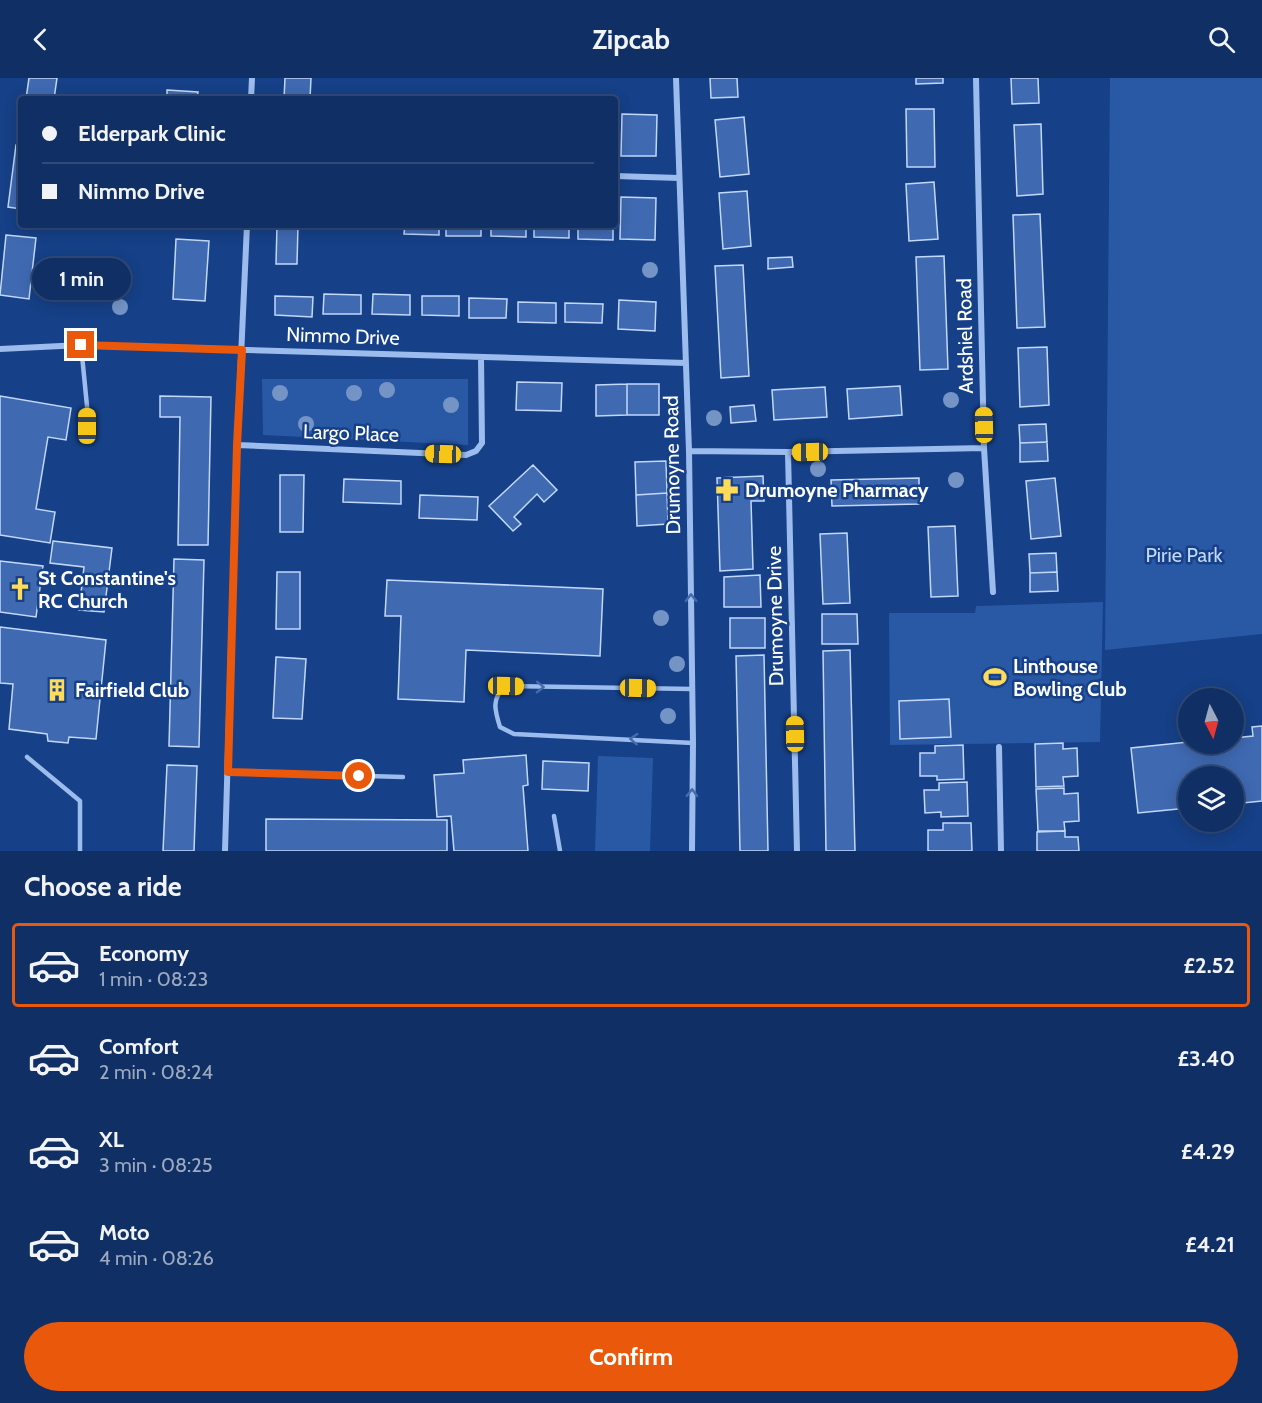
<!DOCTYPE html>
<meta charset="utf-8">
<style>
body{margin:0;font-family:Cabin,sans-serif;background:#19386b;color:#f1f3f6;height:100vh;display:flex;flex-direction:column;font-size:22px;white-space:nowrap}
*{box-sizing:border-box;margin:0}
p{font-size:20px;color:#9ca9bf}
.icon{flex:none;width:33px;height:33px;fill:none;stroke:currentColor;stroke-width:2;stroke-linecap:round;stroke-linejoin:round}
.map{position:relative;height:773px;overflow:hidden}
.panel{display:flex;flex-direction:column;background:#103065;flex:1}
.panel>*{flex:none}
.banner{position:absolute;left:18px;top:18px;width:600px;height:132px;border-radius:6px;box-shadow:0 3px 15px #0003,0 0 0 2px #304b79;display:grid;align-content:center;height:132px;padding:0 24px;background:#103065}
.needle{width:39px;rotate:174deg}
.fabs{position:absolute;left:1178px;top:610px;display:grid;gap:12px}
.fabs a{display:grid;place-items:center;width:66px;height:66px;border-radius:50%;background:#103065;box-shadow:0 3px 15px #0003,0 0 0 2px #304b79;font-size:30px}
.end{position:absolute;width:27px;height:27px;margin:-14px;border:8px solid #ea580c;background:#fff;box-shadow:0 0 0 3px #fff}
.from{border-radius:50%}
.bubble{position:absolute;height:42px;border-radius:21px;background:#103065;box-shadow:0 3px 15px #0003,0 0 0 2px #304b79;font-size:20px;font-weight:800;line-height:42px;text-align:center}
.car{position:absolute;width:18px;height:36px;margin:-18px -9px;border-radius:8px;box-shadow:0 0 4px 2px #0007;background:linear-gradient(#f5c518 24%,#345 0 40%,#f5c518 0 76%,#345 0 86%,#f5c518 0)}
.banner b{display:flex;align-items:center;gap:21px;height:57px;font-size:22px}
.banner b+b{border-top:2px solid #304b79}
.banner i{width:15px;height:15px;background:#f1f3f6}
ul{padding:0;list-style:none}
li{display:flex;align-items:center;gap:18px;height:84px;margin:0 12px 9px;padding:0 12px;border:3px solid transparent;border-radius:6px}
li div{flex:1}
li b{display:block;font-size:22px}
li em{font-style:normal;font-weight:800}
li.active{border-color:#ea580c}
li>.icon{width:54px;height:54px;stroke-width:1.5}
h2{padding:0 24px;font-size:27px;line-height:72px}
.button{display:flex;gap:12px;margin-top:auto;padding:12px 24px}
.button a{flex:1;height:69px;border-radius:36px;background:#ea580c;color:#fff;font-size:24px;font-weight:800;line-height:69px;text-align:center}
header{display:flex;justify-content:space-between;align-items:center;height:78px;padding:0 24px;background:#103065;font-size:27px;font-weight:800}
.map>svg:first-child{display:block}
.green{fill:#2958a5}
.building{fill:#3f69b1;stroke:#c2d8fa;stroke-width:1.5}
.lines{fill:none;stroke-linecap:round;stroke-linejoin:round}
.lane{stroke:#9cbcee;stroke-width:4.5}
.street{stroke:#9cbcee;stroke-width:6}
.tree{fill:#7594c6}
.oneway{stroke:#456bab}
.route{stroke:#ea580c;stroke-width:8}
.labels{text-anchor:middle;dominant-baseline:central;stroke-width:5;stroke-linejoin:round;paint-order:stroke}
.street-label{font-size:20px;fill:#fff;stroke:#164087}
.poi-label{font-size:20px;font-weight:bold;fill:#fff;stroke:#164087;text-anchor:start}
.park-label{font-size:20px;fill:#c2d8fa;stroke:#164087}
</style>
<header><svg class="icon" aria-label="back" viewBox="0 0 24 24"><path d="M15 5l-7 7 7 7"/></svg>Zipcab<svg class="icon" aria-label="search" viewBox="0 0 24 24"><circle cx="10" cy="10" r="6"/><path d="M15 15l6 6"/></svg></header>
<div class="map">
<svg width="1262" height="773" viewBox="0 0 1262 773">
<rect width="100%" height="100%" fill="#164087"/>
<!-- green -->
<path class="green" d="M1110,0H1262V556L1105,572Z
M262,301H468V367L263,357Z
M1103,524L1100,664L890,667L889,535H975L976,528Z
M598,678L653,680L650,773H595Z"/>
<!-- building -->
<path class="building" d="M29,0H57L54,21H26Z
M285,0H311L310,21H284Z
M710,0H737L738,19L711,20Z
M916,0H943V5L916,6Z
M1011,0H1038L1039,25L1012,26Z
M167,12L198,14L197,21H167Z
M906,31H934L935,89H907Z
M622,36L657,37L656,78H621Z
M744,39L749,96L720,99L715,42Z
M1041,46L1043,116L1017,118L1014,47Z
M16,67H21V131L8,129Z
M934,104L938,161L909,163L906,106Z
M747,113L751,168L723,171L719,115Z
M621,119L656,120L655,162L620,161Z
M1040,136L1045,249L1017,250L1013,137Z
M277,147H298L297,186H276Z
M405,147H439V157L404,156Z
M446,147H481V158H446Z
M491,147H526V159L491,158Z
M534,147H569V160L534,159Z
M578,147H613V162L578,161Z
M6,157L36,160L29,221L0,217Z
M176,161L209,163L205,223L173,221Z
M944,178L948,291L920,292L916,179Z
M792,179L793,189L768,191V180Z
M743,187L749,298L721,300L715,188Z
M324,216L361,217V236H323Z
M373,216L410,217V237L372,236Z
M275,218L313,219L312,239L275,237Z
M422,218H459V238L422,237Z
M469,220L507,221L506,240H469Z
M619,222L656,224L655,253L618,251Z
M518,224L556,225V245L518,244Z
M565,225L603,226L602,245L565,244Z
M1047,269L1049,327L1020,329L1018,270Z
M517,304L562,305L561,333L516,332Z
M627,306H659V337H627Z
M627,306V337L596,338V307Z
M900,308L902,337L849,341L847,311Z
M825,309L827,339L774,342L772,312Z
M0,318L71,330L66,362L48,359L36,431L55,434L50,465L0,457Z
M160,318L211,319L208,467H178L180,339H160Z
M754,327L756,343L731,345L730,329Z
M1046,346L1047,364L1020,365L1019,347Z
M1047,364L1048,383L1020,384V365Z
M666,383L667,415L636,417L635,384Z
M533,387L557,412L544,424L537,416L514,439L521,446L513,453L489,428Z
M280,397H304L303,454H280Z
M763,398L764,423H751L753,491L720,493L717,400Z
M919,400V426L832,428L831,402Z
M1055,400L1061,458L1031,461L1026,403Z
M344,401L401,403V426L343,424Z
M667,415L668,446L637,448L636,417Z
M420,417L478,419L477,442L419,440Z
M955,448L958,518L931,519L928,449Z
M847,455L850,525L823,526L820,456Z
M53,463L112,470L104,534L79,532L84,489L50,485Z
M1056,475L1057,494L1030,495L1029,476Z
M174,481L204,482L199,669L169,668Z
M0,483L43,488L36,539L0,534Z
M277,494H300V551H276Z
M1057,494L1058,513L1030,514V495Z
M760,497L761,529H724V499Z
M387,502L603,511L600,578L466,572L464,624L398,621L401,538H385Z
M822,536H857L858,566H822Z
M730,540H765V570H730Z
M0,549L106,562L96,661L69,659L68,665L48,663L47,656L9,651L13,606L0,605Z
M850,572L855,773H826L823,573Z
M764,577L768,773H740L736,578Z
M276,579L306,581L302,641L273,640Z
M949,621L951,659L900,661L899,623Z
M1262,648V723L1233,726V699H1188V730L1138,735L1131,670L1188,664V666H1233V660L1253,658L1252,649Z
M1063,665V671L1077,670L1078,698L1063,699L1064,708L1036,709L1035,666Z
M963,667L964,701L937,702V698H920V675H935V668Z
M526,677L528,707L523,708L528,773H454L451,738L437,739L434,697L464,695L463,682Z
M543,683L589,685L588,713L542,711Z
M167,687L197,688L194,773H163Z
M967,704L968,738L941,739V734L925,735L924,712H939V705Z
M1064,710V716L1078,715L1079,743L1064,744L1065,753H1038L1036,711Z
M266,741L447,742V773H266Z
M943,745H971L972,773H928V752H943Z
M1065,753V759H1078L1079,773H1037V754Z"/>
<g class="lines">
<!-- lane -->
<path class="lane" d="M81,267L87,328V348
M692,611L505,608C491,621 495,633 500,649L514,656L693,665
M27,679L80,723V773
M228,694L403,699
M554,738L560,773"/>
<!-- street -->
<path class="street" d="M676,0L689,373L693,665L692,773
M976,0L984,370L993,514
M251,21L252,0
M615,98L679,100
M0,271L81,267L686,285
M237,367L466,377L476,373L482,365L481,279
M689,373L788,374L984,370
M788,374L797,773
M999,669L1001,773
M225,773L237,367L247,147"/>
</g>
<!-- trees -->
<g class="tree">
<circle cx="650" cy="192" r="8"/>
<circle cx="120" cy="229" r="8"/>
<circle cx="387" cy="312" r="8"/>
<circle cx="280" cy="315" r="8"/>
<circle cx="354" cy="315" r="8"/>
<circle cx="951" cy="322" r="8"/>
<circle cx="451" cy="327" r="8"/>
<circle cx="714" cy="340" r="8"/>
<circle cx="306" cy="346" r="8"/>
<circle cx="818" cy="391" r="8"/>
<circle cx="956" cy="402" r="8"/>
<circle cx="661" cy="540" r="8"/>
<circle cx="677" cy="586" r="8"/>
<circle cx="668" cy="638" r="8"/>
</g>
<!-- one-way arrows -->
<defs><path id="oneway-chevron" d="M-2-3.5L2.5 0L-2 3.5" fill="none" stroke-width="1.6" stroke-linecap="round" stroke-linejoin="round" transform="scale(1.5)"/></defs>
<g class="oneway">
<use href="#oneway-chevron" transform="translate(691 520) rotate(-91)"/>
<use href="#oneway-chevron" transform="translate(540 609) rotate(1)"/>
<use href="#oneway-chevron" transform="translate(634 661) rotate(-177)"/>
<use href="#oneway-chevron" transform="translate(692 715) rotate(-89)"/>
</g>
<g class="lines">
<!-- route -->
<path class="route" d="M81,267L242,272L237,367L228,694L359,698"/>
</g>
<!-- icons -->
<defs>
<g id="pharmacy-bare" transform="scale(1.8)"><path d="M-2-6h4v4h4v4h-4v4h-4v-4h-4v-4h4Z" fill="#ffdb59" stroke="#164087" stroke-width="2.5" paint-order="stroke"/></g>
<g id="church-bare" transform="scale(1.8)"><path d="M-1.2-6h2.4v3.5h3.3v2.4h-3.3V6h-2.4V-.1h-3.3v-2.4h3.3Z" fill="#ffdb59" stroke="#164087" stroke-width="2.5" paint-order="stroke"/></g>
<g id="stadium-bare" transform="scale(1.8)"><path d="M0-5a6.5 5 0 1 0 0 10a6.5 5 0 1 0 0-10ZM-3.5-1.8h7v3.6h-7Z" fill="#ffdb59" stroke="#164087" stroke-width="2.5" paint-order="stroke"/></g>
<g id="building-bare" transform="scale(1.8)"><path d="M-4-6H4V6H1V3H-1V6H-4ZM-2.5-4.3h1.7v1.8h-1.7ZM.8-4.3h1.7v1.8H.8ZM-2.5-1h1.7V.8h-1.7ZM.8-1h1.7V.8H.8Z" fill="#ffdb59" stroke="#164087" stroke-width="2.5" paint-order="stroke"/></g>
</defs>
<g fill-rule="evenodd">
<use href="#pharmacy-bare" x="727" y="412"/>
<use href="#church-bare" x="20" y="511"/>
<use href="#stadium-bare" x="995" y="599"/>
<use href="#building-bare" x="57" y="612"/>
</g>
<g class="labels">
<!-- street labels -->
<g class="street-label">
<text transform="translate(343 258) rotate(2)">Nimmo Drive</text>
<text transform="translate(965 258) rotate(-91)">Ardshiel Road</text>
<text transform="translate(351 355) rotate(2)">Largo Place</text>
<text transform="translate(672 387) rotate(-91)">Drumoyne Road</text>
<text transform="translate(775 538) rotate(-91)">Drumoyne Drive</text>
</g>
<!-- poi labels -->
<g class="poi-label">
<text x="745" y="412">Drumoyne Pharmacy</text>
<text x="38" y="500">St Constantine's<tspan x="38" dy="23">RC Church</tspan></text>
<text x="1013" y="588">Linthouse<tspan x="1013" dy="23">Bowling Club</tspan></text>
<text x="75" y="612">Fairfield Club</text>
</g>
<!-- park labels -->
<g class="park-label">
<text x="1184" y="477">Pirie Park</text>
</g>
</g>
</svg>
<div class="fabs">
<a><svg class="needle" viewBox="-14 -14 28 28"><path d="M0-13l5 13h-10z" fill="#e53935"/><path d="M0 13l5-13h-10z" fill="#9ca9bf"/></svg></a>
<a><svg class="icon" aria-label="layers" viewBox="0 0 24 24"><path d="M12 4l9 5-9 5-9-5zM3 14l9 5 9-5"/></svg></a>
</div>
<i class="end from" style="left:359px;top:698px"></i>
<i class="end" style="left:81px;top:267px"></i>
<div class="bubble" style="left:32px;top:180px;width:99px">1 min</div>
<i class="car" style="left:984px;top:347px;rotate:359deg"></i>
<i class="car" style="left:87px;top:348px;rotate:0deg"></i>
<i class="car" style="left:810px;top:374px;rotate:269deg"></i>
<i class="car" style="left:443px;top:376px;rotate:272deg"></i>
<i class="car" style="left:506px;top:608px;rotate:91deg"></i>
<i class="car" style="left:638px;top:610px;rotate:91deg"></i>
<i class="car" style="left:795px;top:656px;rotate:359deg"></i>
<div class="banner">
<b><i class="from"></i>Elderpark Clinic</b>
<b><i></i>Nimmo Drive</b>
</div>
</div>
<section class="panel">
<h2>Choose a ride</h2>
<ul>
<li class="active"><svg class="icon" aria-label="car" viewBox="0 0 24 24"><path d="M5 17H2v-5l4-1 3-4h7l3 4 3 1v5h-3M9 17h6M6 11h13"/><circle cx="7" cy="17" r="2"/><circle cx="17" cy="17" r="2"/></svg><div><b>Economy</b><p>1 min · 08:23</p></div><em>£2.52</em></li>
<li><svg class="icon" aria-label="car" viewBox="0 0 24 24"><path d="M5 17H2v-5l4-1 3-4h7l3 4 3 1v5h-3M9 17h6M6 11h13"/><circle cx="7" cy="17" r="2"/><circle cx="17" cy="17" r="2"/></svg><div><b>Comfort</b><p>2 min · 08:24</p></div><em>£3.40</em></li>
<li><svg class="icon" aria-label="car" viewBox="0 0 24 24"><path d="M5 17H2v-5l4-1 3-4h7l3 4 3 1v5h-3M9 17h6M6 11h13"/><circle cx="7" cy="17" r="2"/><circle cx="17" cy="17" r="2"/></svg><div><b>XL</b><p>3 min · 08:25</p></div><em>£4.29</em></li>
<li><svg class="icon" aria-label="car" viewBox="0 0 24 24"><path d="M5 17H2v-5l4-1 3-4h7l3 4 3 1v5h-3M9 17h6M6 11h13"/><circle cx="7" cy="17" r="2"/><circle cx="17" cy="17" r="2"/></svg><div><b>Moto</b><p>4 min · 08:26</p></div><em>£4.21</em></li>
</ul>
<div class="button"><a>Confirm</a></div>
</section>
